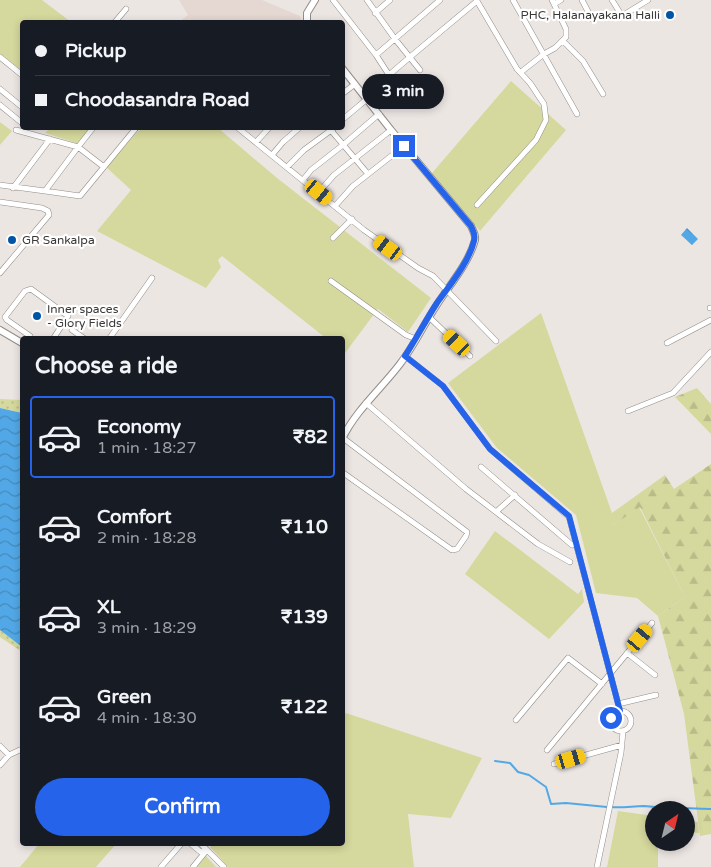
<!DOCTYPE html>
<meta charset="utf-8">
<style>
body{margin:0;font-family:"Varela Round",sans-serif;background:#20242c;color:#f1f3f6;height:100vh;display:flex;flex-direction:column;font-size:19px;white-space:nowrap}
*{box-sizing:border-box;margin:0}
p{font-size:16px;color:#9ea1a6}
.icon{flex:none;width:28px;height:28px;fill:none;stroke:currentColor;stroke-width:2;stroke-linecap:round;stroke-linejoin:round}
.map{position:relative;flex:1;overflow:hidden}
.side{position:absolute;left:20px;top:336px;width:325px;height:510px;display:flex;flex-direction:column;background:#171b24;border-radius:5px;box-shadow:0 2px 8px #0003}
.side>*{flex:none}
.guide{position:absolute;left:20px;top:20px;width:325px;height:110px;border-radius:5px;box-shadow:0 2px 8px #0003;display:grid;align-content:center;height:110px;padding:0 15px;background:#171b24}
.needle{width:32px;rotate:35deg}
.tools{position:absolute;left:645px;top:801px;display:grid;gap:10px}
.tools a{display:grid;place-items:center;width:50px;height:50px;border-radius:50%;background:#171b24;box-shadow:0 2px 8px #0003;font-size:25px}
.end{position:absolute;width:22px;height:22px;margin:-11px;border:6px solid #2563eb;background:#fff;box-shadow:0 0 0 2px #fff}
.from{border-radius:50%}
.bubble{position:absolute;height:35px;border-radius:18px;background:#171b24;box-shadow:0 2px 8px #0003;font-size:16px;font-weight:700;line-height:35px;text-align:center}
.car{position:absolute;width:15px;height:30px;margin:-15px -8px;border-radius:6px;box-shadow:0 0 4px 1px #0007;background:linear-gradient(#f5c518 24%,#345 0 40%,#f5c518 0 76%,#345 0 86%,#f5c518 0)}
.guide b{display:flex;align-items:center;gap:18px;height:48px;font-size:19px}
.guide b+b{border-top:1px solid #363941}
.guide i{width:12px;height:12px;background:#f1f3f6}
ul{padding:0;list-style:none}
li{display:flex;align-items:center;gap:15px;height:82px;margin:0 10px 8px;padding:0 5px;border:2px solid transparent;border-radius:5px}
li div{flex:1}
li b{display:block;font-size:19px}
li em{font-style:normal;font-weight:700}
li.on{border-color:#2563eb}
li>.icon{width:45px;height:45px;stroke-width:1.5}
h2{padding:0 15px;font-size:22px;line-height:60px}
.action{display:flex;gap:10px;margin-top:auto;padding:10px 15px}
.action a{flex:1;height:58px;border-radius:30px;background:#2563eb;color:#fff;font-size:20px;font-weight:700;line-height:58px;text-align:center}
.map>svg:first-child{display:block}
.built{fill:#e5d7d1}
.green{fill:#d6d99d}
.forest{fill:url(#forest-firs)}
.park{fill:url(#park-dots)}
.water{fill:url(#water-waves)}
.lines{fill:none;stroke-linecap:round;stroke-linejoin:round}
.stream{stroke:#52a8e6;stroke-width:2}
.minor-casing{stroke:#938d8a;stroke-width:6}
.tertiary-casing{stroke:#938d8a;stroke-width:8}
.minor{stroke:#fff;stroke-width:5}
.tertiary{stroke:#fff;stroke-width:6}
.route{stroke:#2563eb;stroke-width:6}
.poi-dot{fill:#0056a4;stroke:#fff;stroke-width:2}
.labels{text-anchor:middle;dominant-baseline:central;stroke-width:4.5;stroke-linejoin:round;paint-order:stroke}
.poi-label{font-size:12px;fill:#3b3938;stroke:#fff;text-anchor:start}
</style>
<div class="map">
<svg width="711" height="867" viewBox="0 0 711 867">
<defs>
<pattern id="forest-firs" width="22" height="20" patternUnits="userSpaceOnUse" patternTransform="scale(1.25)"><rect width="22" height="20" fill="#d6d99d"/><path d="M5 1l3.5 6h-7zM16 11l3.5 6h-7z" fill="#b9bb88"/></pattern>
<pattern id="park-dots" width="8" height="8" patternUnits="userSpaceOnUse" patternTransform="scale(1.25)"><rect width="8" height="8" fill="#d6d99d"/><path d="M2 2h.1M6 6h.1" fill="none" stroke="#b9bb88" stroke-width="1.8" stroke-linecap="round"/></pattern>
<pattern id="water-waves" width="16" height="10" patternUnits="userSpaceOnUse" patternTransform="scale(1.25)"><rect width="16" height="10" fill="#52a8e6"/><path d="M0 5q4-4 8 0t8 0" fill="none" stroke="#458abb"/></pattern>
</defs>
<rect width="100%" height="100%" fill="#ece6e3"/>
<!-- built -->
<path class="built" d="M179,0H262L300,16L302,22H179L188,15Z"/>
<!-- green -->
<path class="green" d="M0,0H42L71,22H22V71L0,54Z
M511,81L566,130L480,231L432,173Z
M0,122L12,131L0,145Z
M50,128H91L79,144L45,133Z
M141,128H218L277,178L431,298L408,332L378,309L345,353L343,351L342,339H327L222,256L218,260L221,267L206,288L97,231L131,190L106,167Z
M541,313L612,513V526L639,507L685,597L658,616L637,598L596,593L576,515L497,448L448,383Z
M495,531L578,594L582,589L584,602L549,639L465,574Z
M346,713L482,758L451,818L408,814L414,867H228L210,847L216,844H342V718Z
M618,811L654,816V842L658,843V867H607Z
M686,821L698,822L699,833L686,832Z
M39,844H116L96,867H20Z
M205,855L216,867H195Z"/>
<!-- forest -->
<path class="forest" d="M697,388L711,404V434L675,397Z
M711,464V834L700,836L684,714L658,616L685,597L640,507L612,526V513L665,475L674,489Z"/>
<!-- park -->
<path class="park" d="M0,399L22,400V413L0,408Z
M0,630L22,647V652L0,637Z"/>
<!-- water -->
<path class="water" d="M687,228L698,239L692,245L681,235Z
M0,408L22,413V647L0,630Z"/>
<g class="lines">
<!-- stream -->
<path class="stream" d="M495,761L510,763L518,772L529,775L546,787L551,804L566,803L607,807
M612,807C623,808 633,806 644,806C666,808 688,808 711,809"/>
<!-- minor casing -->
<g class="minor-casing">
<path id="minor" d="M333,0L376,55L389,75L403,92
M367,0L395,39L420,70
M513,0L577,114
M582,0L592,19
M612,0L622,16L648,0
M554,4L561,0
M375,13L390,0
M115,22L126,9
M563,41L583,61L603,94
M376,55L440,0
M0,57L22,75
M521,72L544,54L555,48L566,37V29L552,0
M0,89L22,107
M342,94L355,84
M0,105L22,123
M342,120L367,99L389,75L410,57L477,1L517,69L530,83L544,104L546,120L536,140L477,205
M93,128L78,147L104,167
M238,128L364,230L418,268L433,276L496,341
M329,128L368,174
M256,142L269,128
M272,155L283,142L299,128
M287,167L304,150L334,128
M303,180L311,170L343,145L379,114
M0,185L45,191L78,147L16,130
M13,188L50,139
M45,191L80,196L136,128
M319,192L334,175L391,130
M0,202L42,208L48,211L49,215L0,273
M335,206L353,186L404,146
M333,238L352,219
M331,281L406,335L416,339
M710,308H711
M429,317L470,356
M72,330L85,339
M28,339L30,336L7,320L5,317L25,291L31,289L68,316L53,339
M109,339L152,278
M667,343L711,320
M405,356L443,386L490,449L569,517L620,711
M366,403L466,489L538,544L570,562
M628,411L673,393L711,352
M481,467L572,545
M342,472L452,550L457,549L466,536L467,532L343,438
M497,511L515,495
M627,653L655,675
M618,704L656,695
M611 721a10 10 0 1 1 20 0a10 10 0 1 1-20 0Z
M516,720L568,658L602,684
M0,746L9,755
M547,750L652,623
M554,764L622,745
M0,765L9,755L22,749
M191,844L202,853L205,848
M201,844L224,867
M161,867L181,844
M193,867L207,850
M597,867L621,753L623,731"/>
</g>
<!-- tertiary casing -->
<g class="tertiary-casing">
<path id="tertiary" d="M307,22V13L315,0
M342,68L391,130L471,226C473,231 476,235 475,240C469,263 448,287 436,306C424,324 414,346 400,364C381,389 356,410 342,439
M0,330L22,343"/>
</g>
<!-- minor -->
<use href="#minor" class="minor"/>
<!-- tertiary -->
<use href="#tertiary" class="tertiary"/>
</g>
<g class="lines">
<!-- route -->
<path class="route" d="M404,146L471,226C473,231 476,235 474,241C469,262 450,285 437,303C426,320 416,339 405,356L443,386L490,449L569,516L620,711L614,713L611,718"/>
</g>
<!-- markers -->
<g class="poi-dot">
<circle cx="670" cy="15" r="5"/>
<circle cx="12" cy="240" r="5"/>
<circle cx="37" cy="316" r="5"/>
</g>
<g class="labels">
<!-- poi labels -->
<g class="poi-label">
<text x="660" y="15" text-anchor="end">PHC, Halanayakana Halli</text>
<text x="22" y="240">GR Sankalpa</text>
<text x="47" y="309">Inner spaces<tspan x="47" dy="14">- Glory Fields</tspan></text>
</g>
</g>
</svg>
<div class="tools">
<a><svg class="needle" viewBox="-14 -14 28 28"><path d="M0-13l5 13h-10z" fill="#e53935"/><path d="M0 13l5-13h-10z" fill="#9ea1a6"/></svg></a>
</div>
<i class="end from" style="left:611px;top:718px"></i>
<i class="end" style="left:404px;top:146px"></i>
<div class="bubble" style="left:362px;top:74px;width:82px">3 min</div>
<i class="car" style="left:319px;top:192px;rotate:129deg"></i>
<i class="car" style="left:388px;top:248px;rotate:306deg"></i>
<i class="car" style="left:457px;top:343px;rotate:313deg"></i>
<i class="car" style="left:640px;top:638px;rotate:40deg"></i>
<i class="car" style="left:571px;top:759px;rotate:74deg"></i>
<div class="guide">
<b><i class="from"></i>Pickup</b>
<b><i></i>Choodasandra Road</b>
</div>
<section class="side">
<h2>Choose a ride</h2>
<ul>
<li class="on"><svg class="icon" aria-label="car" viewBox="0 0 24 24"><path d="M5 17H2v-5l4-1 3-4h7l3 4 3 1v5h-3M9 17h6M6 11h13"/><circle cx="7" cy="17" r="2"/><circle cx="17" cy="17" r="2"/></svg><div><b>Economy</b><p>1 min · 18:27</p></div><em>₹82</em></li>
<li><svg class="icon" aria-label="car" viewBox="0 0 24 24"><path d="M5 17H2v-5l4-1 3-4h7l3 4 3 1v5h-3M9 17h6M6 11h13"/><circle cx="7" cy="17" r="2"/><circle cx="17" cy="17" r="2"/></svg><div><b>Comfort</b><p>2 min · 18:28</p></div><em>₹110</em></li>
<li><svg class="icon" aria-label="car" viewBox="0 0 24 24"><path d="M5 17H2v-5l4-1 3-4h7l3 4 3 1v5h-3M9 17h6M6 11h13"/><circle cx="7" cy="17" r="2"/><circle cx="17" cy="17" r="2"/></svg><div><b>XL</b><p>3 min · 18:29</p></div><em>₹139</em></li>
<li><svg class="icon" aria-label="car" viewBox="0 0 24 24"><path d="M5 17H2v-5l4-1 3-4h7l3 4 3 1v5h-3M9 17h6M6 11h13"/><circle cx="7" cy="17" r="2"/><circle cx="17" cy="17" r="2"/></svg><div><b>Green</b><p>4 min · 18:30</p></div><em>₹122</em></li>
</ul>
<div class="action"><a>Confirm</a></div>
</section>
</div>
